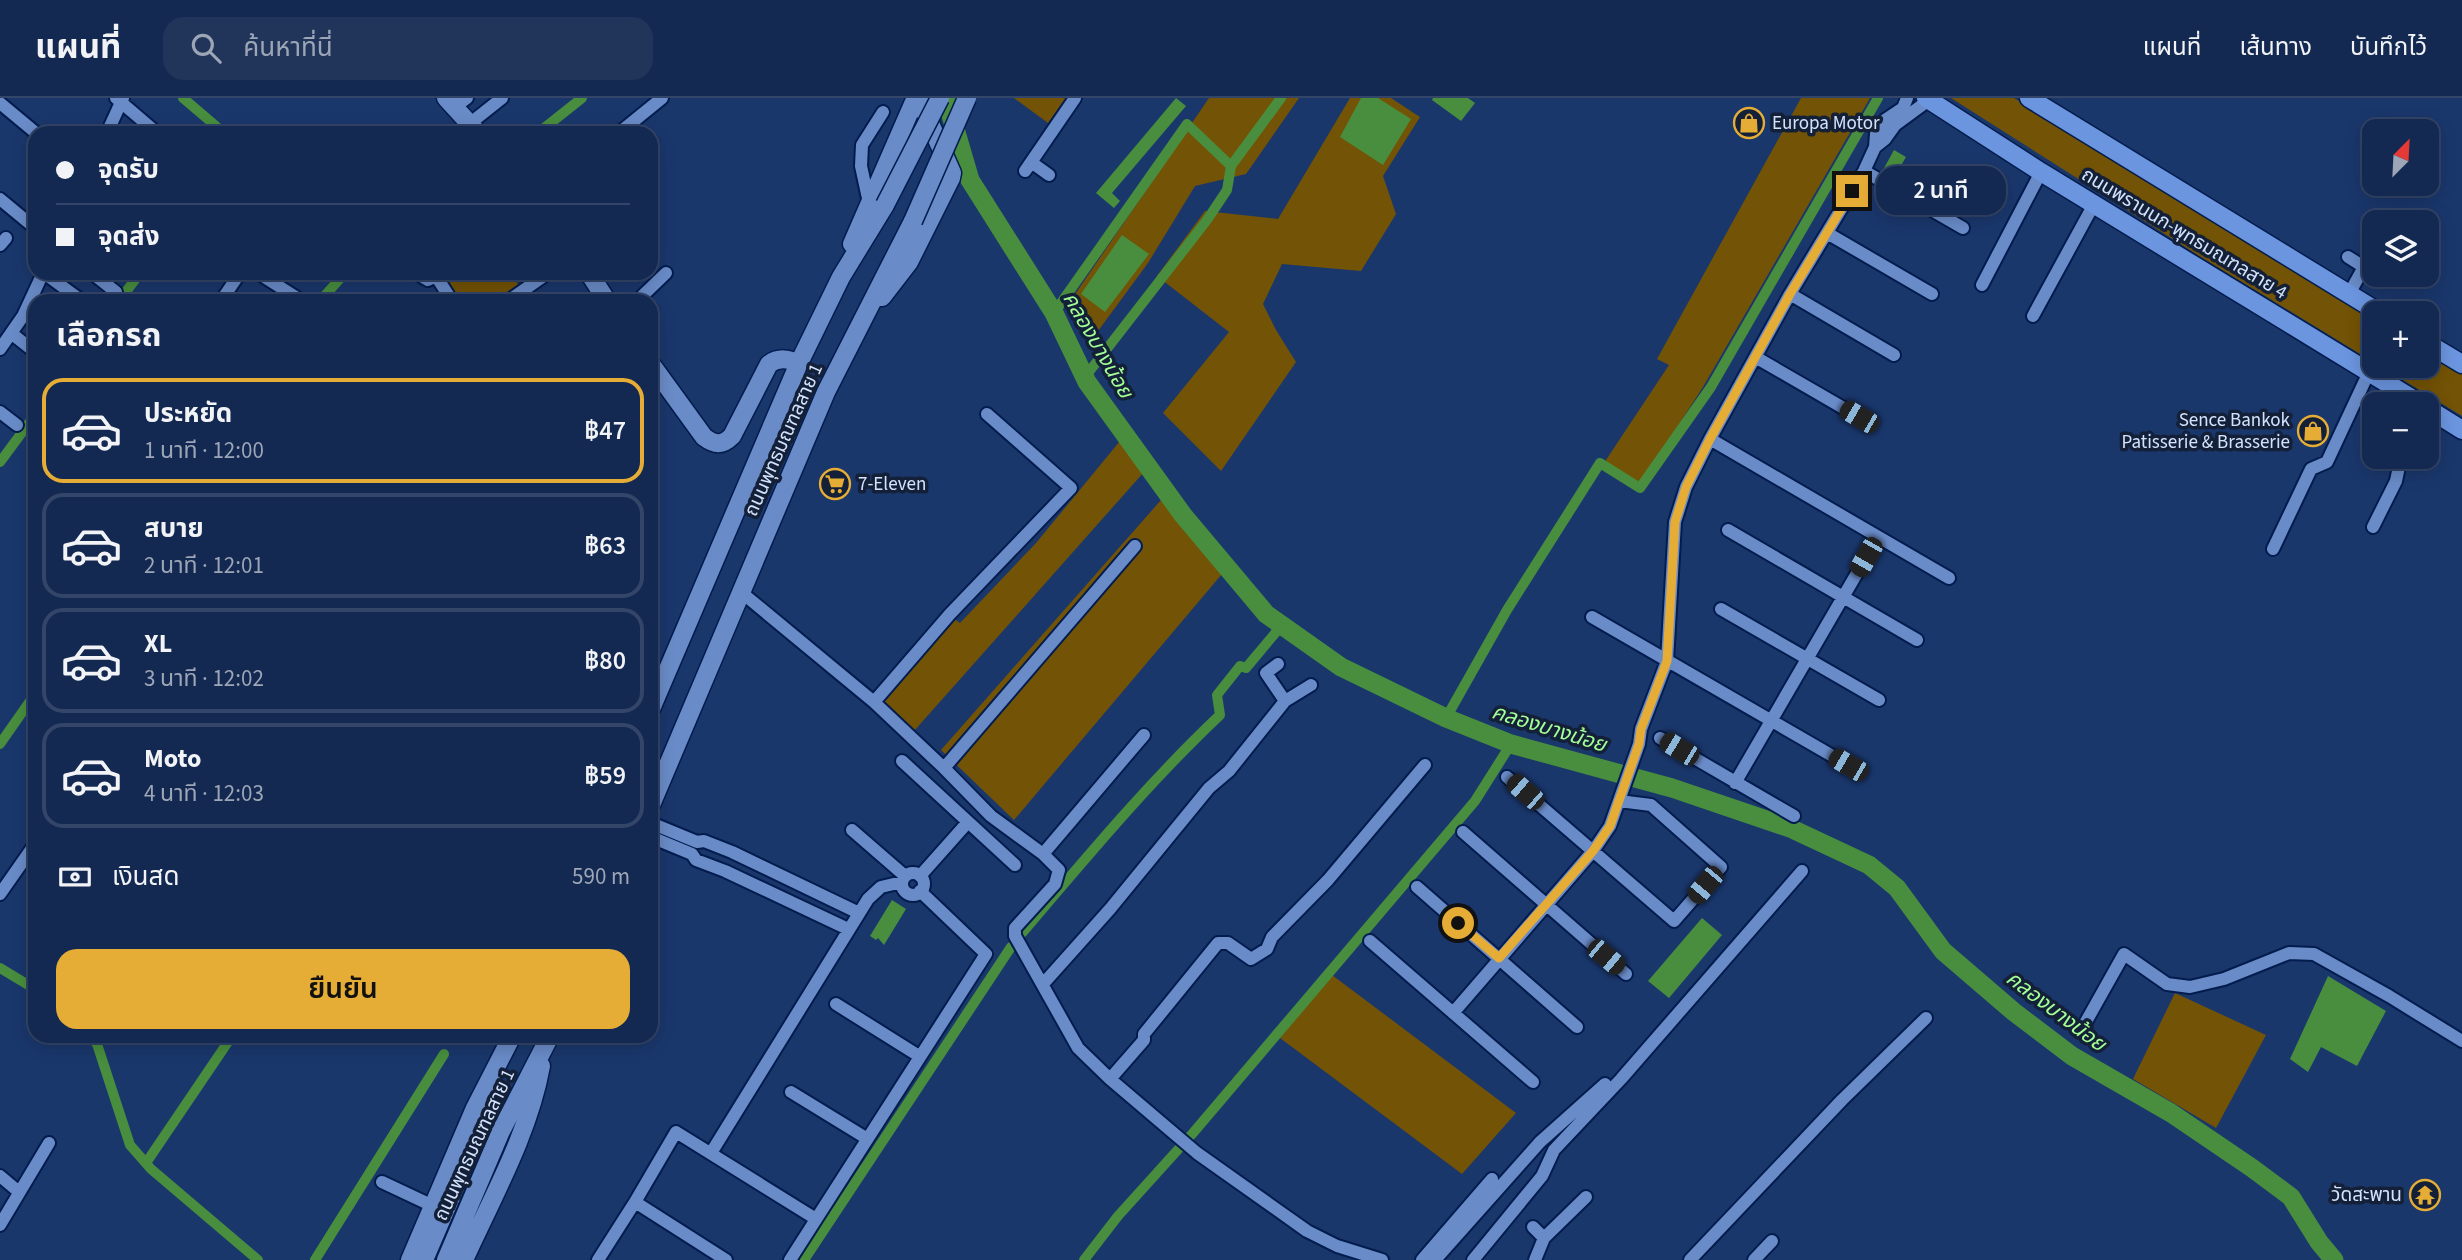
<!DOCTYPE html>
<html lang="th">
<meta charset="utf-8">
<style>
body{margin:0;font-family:"Source Sans 3","Noto Sans Thai",sans-serif;background:#21355b;color:#f1f3f6;height:100vh;display:flex;flex-direction:column;font-size:26px;white-space:nowrap}
*{box-sizing:border-box;margin:0}
p{font-size:23px;color:#9da6b7}
.icon{flex:none;width:38px;height:38px;fill:none;stroke:currentColor;stroke-width:2;stroke-linecap:round;stroke-linejoin:round}
.map{position:relative;flex:1;overflow:hidden}
.details{position:absolute;left:28px;top:196px;width:630px;height:749px;display:flex;flex-direction:column;background:#142951;border-radius:21px;box-shadow:0 4px 18px #0003,0 0 0 2px #334568}
.details>*{flex:none}
.guide{position:absolute;left:28px;top:28px;width:630px;height:154px;border-radius:21px;box-shadow:0 4px 18px #0003,0 0 0 2px #334568;display:grid;align-content:center;height:154px;padding:0 28px;background:#142951}
.needle{width:46px;rotate:24deg}
.controls{position:absolute;left:2362px;top:21px;display:grid;gap:14px}
.controls a{display:grid;place-items:center;width:77px;height:77px;border-radius:14px;background:#142951;box-shadow:0 4px 18px #0003,0 0 0 2px #334568;font-size:35px}
.end{position:absolute;width:32px;height:32px;margin:-16px;border:9px solid #e6ad36;background:#111;box-shadow:0 0 0 4px #111}
.from{border-radius:50%}
.bubble{position:absolute;height:49px;border-radius:21px;background:#142951;box-shadow:0 4px 18px #0003,0 0 0 2px #334568;font-size:23px;font-weight:600;line-height:49px;text-align:center}
.car{position:absolute;width:21px;height:42px;margin:-21px -10px;border-radius:9px;box-shadow:0 0 5px 2px #0007;background:linear-gradient(#222 24%,#8ab4d8 0 40%,#222 0 76%,#8ab4d8 0 86%,#222 0)}
.guide b{display:flex;align-items:center;gap:24px;height:66px;font-size:26px}
.guide b+b{border-top:2px solid #334568}
.guide i{width:18px;height:18px;background:#f1f3f6}
ul{padding:0;list-style:none}
li{display:flex;align-items:center;gap:21px;height:105px;margin:0 14px 10px;padding:0 14px;border:4px solid #334568;border-radius:21px}
li div{flex:1}
li b{display:block;font-size:26px}
li em{font-style:normal;font-weight:600}
li.on{border-color:#e6ad36}
li>.icon{width:63px;height:63px;stroke-width:1.5}
h2{padding:0 28px;font-size:32px;line-height:84px}
.pay{display:flex;align-items:center;gap:18px;height:77px;padding:0 28px;font-size:26px}
.pay p{margin-inline-start:auto}
.primary-button{display:flex;gap:14px;margin-top:auto;padding:14px 28px}
.primary-button a{flex:1;height:80px;border-radius:21px;background:#e6ad36;color:#111;font-size:28px;font-weight:600;line-height:80px;text-align:center}
header{display:flex;align-items:center;gap:42px;box-sizing:border-box;height:98px;padding:0 35px;background:#142951;border-bottom:2px solid #334568}
header strong{font-size:33px}
nav{display:flex;gap:38px;margin-inline-start:auto;font-size:24px}
.search{width:490px;height:63px;background:#21355b;display:flex;align-items:center;gap:18px;box-sizing:border-box;padding:0 24px;border-radius:21px;color:#9da6b7;font-size:26px}
.map>svg:first-child{display:block}
.green{fill:#735305}
.water{fill:#488e3e}
.lines{fill:none;stroke-linecap:round;stroke-linejoin:round}
.canal{stroke:#488e3e;stroke-width:10}
.river{stroke:#488e3e;stroke-width:19}
.street-casing{stroke:#031c4e;stroke-width:16}
.secondary-casing{stroke:#031c4e;stroke-width:21}
.primary-casing{stroke:#031c4e;stroke-width:21}
.street{stroke:#698bc7;stroke-width:12}
.secondary{stroke:#698bc7;stroke-width:18}
.primary{stroke:#6b95df;stroke-width:18}
.secondary-bridge-casing{stroke:#031c4e;stroke-width:21;stroke-linecap:butt}
.secondary-bridge{stroke:#698bc7;stroke-width:18}
.route{stroke:#e6ad36;stroke-width:9}
.labels{text-anchor:middle;dominant-baseline:central;stroke-width:7;stroke-linejoin:round;paint-order:stroke}
.poi-label{font-size:19px;fill:#d4e3fd;stroke:#132038;text-anchor:start}
.street-label{font-size:19px;fill:#d4e3fd;stroke:#132038}
.water-label{font-size:21px;font-style:italic;fill:#a3fe95;stroke:#132038}
</style>
<header>
<strong>แผนที่</strong>
<div class="search"><svg class="icon" aria-label="search" viewBox="0 0 24 24"><circle cx="10" cy="10" r="6"/><path d="M15 15l6 6"/></svg>ค้นหาที่นี่</div>
<nav><a>แผนที่</a><a>เส้นทาง</a><a>บันทึกไว้</a></nav>
</header>
<div class="map">
<svg width="2462" height="1162" viewBox="0 0 2462 1162">
<rect width="100%" height="100%" fill="#1a376c"/>
<!-- green -->
<path class="green" d="M1014,0H1066L1048,25Z
M1209,0H1299L1246,76L1195,88L1148,165L1098,233L1067,208Z
M1350,0H1391L1420,19L1383,78L1396,116L1361,173L1282,166L1263,206L1276,232L1296,264L1221,373L1163,315L1229,234L1157,178L1205,113L1278,121Z
M1801,0H1870L1703,289L1639,388L1604,365L1669,267L1657,261Z
M1951,0H2014L2375,222V265L2201,159Z
M460,175H509L523,192L509,203H460L446,186Z
M2427,254L2462,276V318L2380,268H2427Z
M1120,343L1144,374L914,633L882,605L953,520L960,525L1036,445Z
M1161,402L1222,476L1014,722L941,652Z
M1332,877L1516,1015L1462,1076L1280,940Z
M2175,895L2266,937L2216,1030L2133,981Z"/>
<!-- water -->
<path class="water" d="M1176,0L1186,8L1112,95L1120,103L1114,110L1096,95Z
M1361,0H1378L1411,21L1383,67L1340,39Z
M1433,0H1468L1475,5L1461,23L1432,2Z
M1894,52L1906,59L1895,78L1883,72Z
M1122,137L1149,156L1105,214L1081,196Z
M892,802L906,811L884,847L878,840L876,842L870,838Z
M1702,820L1722,837L1669,900L1648,883Z
M2328,878L2386,913L2357,968L2321,949L2308,974L2290,961Z"/>
<g class="lines">
<!-- canal -->
<path class="canal" d="M183,0L224,35
M538,35L582,0
M119,203L140,175
M320,203L345,175
M1054,215L1187,26L1231,68L1281,0
M1085,279L1207,122L1227,92L1231,68
M0,364L35,317
M1446,620L1507,512L1600,365L1640,390L1711,289L1878,0
M0,646L35,596
M1022,835C1086,760 1149,684 1220,617L1217,597L1240,568L1246,570L1282,527
M0,870L35,891
M90,938L97,946L130,1047L151,1071L258,1162
M146,1065L232,938
M315,1162L444,956
M804,1162L1011,849
M1084,1162L1118,1118L1193,1035L1475,703L1511,646"/>
<!-- river -->
<path class="river" d="M946,0L970,82L1054,215L1087,284L1183,417L1266,516L1341,569L1446,620L1511,646L1672,690L1790,730L1869,767L1897,790L1943,853L2014,914L2072,958L2171,1015L2252,1070L2291,1099L2319,1144L2334,1162"/>
<!-- street casing -->
<g class="street-casing">
<path id="street" d="M116,0L157,35
M0,5L36,35
M455,9L467,0
M107,35L123,0
M458,35L502,0
M619,35L662,0
M1875,49L1885,41L1895,27L1929,2
M1031,64L1049,77
M1025,73L1075,0
M1864,73L1963,130
M0,101L35,130
M869,105L861,68L862,47L883,14
M1827,135L1932,196
M0,147L6,140
M2348,159L2364,169L2349,196
M44,175L82,203
M92,175L116,194
M258,175L302,203
M416,175L428,182L436,178L452,203
M1982,187L2041,74
M1790,196L1894,257
M221,203L240,175
M508,203L548,175
M637,203L666,175
M2033,218L2094,106
M11,235L35,254
M0,251L23,218L43,175
M1757,260L1859,319
M0,314L17,327
M1710,341L1949,480
M2373,429L2396,383L2401,359
M1728,432L1917,542
M2273,451L2311,371L2327,364L2369,274
M741,494L874,604L944,670L991,718L1043,756L1059,772L1055,786L1015,830V838L1078,950L1110,981L1197,1055L1307,1133L1337,1148L1382,1162
M1721,511L1879,602
M1592,519L1848,667
M1278,566L1266,575L1285,603
M874,604L950,516L1071,390L987,316
M1660,640L1794,718
M902,663L1015,767
M944,670L1135,448
M1507,679L1674,823L1721,769L1651,707L1619,703
M1735,685L1878,439
M651,725L697,744L704,743L732,754L859,815
M852,732L905,778
M1463,734L1626,876
M651,739L692,756L696,762L725,773L848,831
M1043,756L1144,637
M902 786a11 11 0 1 1 22 0a11 11 0 1 1-22 0Z
M920,778L968,724
M1417,789L1577,929
M0,796L35,746
M1370,843L1533,984
M1043,886L1110,811L1209,690L1229,673L1285,603L1311,587
M836,906L919,958
M1453,915L1593,753L1610,728L1639,646L1641,631L1667,563L1675,424L1686,389L1710,341L1790,196L1864,73L1875,49L1876,36L1885,22L1903,10L1907,0
M2083,929L2124,856L2167,886L2190,889L2224,881L2289,855L2314,856L2389,898L2462,943
M1110,981L1144,942V936L1218,845H1228L1251,861L1267,851L1272,839L1328,782L1425,667
M791,994L866,1040
M711,1055L868,801L881,789L902,784
M0,1078L19,1094
M382,1084L433,1108
M635,1104L726,1162
M0,1127L49,1045
M1533,1129L1544,1140
M598,1162L635,1104L676,1034L816,1121
M790,1162L986,856L920,793
M1422,1162L1492,1081
M1435,1162L1540,1044L1605,986
M1473,1162L1542,1078L1554,1052L1621,981L1802,773
M1535,1162L1544,1140L1586,1099
M1690,1162L1842,1002L1926,920
M1754,1162L1772,1143"/>
</g>
<!-- secondary casing -->
<g class="secondary-casing">
<path id="secondary" d="M446,0L478,35
M852,146L913,6L921,5L952,75L951,80L909,164L882,199
M589,175L607,203
M651,266L704,339C715,347 722,348 732,338L769,266C779,259 788,261 799,265
M651,611L799,265L841,179L885,107
M651,707L826,294L913,123
M410,1162L475,1010L512,938
M424,1162L487,1015L494,992
M446,1162L501,1033L550,938
M464,1162C492,1100 529,1035 541,968"/>
</g>
<!-- primary casing -->
<g class="primary-casing">
<path id="primary" d="M1926,0L2041,74L2421,306
M2029,0L2380,215
M2427,245L2462,266
M2427,310L2462,332"/>
</g>
<!-- street -->
<use href="#street" class="street"/>
<!-- secondary -->
<use href="#secondary" class="secondary"/>
<!-- primary -->
<use href="#primary" class="primary"/>
<!-- secondary-bridge casing -->
<g class="secondary-bridge-casing">
<path id="secondary-bridge" d="M885,107L940,0
M913,123L967,0"/>
</g>
<!-- secondary-bridge -->
<use href="#secondary-bridge" class="secondary-bridge"/>
</g>
<g class="lines">
<!-- route -->
<path class="route" d="M1458,825L1499,860L1593,753L1610,728L1639,646L1641,631L1667,563L1675,424L1686,389L1710,341L1790,196L1852,93"/>
</g>
<!-- icons -->
<defs>
<g id="shop-ring" transform="scale(1.575)"><circle r="9.5" fill="#132038" stroke="#e6ad36" stroke-width="1.5"/><path d="M-5-2.5h2.3a2.7 3.5 0 0 1 5.4 0H5L5.5 6h-11ZM-1.5-2.5h3a1.5 2.3 0 0 0-3 0Z" fill="#e6ad36"/></g>
<g id="supermarket-ring" transform="scale(1.575)"><circle r="9.5" fill="#132038" stroke="#e6ad36" stroke-width="1.5"/><path d="M-6-5.5h2.5l.6 2H6L4.5 2H-2.5L-4.4-4H-6ZM-1.5 3.2a1.3 1.3 0 1 0 .1 0ZM3 3.2a1.3 1.3 0 1 0 .1 0Z" fill="#e6ad36"/></g>
<g id="temple-ring" transform="scale(1.575)"><circle r="9.5" fill="#132038" stroke="#e6ad36" stroke-width="1.5"/><path d="M0-6L5-2H3V0L6.5 2.5H4V6H1.5V3h-3V6H-4V2.5H-6.5L-3 0V-2H-5Z" fill="#e6ad36"/></g>
</defs>
<g fill-rule="evenodd">
<use href="#shop-ring" x="1749" y="25"/>
<use href="#shop-ring" x="2313" y="333"/>
<use href="#supermarket-ring" x="835" y="386"/>
<use href="#temple-ring" x="2425" y="1097"/>
</g>
<g class="labels">
<!-- poi labels -->
<g class="poi-label">
<text x="1772" y="25">Europa Motor</text>
<text x="2290" y="322" text-anchor="end">Sence Bankok<tspan x="2290" dy="22">Patisserie &amp; Brasserie</tspan></text>
<text x="858" y="386">7-Eleven</text>
<text x="2402" y="1097" text-anchor="end">วัดสะพาน</text>
</g>
<!-- street labels -->
<g class="street-label">
<text transform="translate(2184 136) rotate(31)">ถนนพรานนก-พุทธมณฑลสาย 4</text>
<text transform="translate(784 342) rotate(-66)">ถนนพุทธมณฑลสาย 1</text>
<text transform="translate(475 1047) rotate(-65)">ถนนพุทธมณฑลสาย 1</text>
</g>
<!-- water labels -->
<g class="water-label">
<text transform="translate(1098 247) rotate(60)">คลองบางน้อย</text>
<text transform="translate(1549 630) rotate(17)">คลองบางน้อย</text>
<text transform="translate(2056 913) rotate(37)">คลองบางน้อย</text>
</g>
</g>
</svg>
<div class="controls">
<a><svg class="needle" viewBox="-14 -14 28 28"><path d="M0-13l5 13h-10z" fill="#e53935"/><path d="M0 13l5-13h-10z" fill="#9da6b7"/></svg></a>
<a><svg class="icon" aria-label="layers" viewBox="0 0 24 24"><path d="M12 4l9 5-9 5-9-5zM3 14l9 5 9-5"/></svg></a>
<a>+</a>
<a>−</a>
</div>
<i class="end from" style="left:1458px;top:825px"></i>
<i class="end" style="left:1852px;top:93px"></i>
<div class="bubble" style="left:1876px;top:68px;width:130px">2 นาที</div>
<i class="car" style="left:1859px;top:319px;rotate:300deg"></i>
<i class="car" style="left:1866px;top:459px;rotate:210deg"></i>
<i class="car" style="left:1679px;top:651px;rotate:301deg"></i>
<i class="car" style="left:1848px;top:667px;rotate:300deg"></i>
<i class="car" style="left:1525px;top:694px;rotate:311deg"></i>
<i class="car" style="left:1705px;top:787px;rotate:220deg"></i>
<i class="car" style="left:1606px;top:859px;rotate:130deg"></i>
<div class="guide">
<b><i class="from"></i>จุดรับ</b>
<b><i></i>จุดส่ง</b>
</div>
<section class="details">
<h2>เลือกรถ</h2>
<ul>
<li class="on"><svg class="icon" aria-label="car" viewBox="0 0 24 24"><path d="M5 17H2v-5l4-1 3-4h7l3 4 3 1v5h-3M9 17h6M6 11h13"/><circle cx="7" cy="17" r="2"/><circle cx="17" cy="17" r="2"/></svg><div><b>ประหยัด</b><p>1 นาที · 12:00</p></div><em>฿47</em></li>
<li><svg class="icon" aria-label="car" viewBox="0 0 24 24"><path d="M5 17H2v-5l4-1 3-4h7l3 4 3 1v5h-3M9 17h6M6 11h13"/><circle cx="7" cy="17" r="2"/><circle cx="17" cy="17" r="2"/></svg><div><b>สบาย</b><p>2 นาที · 12:01</p></div><em>฿63</em></li>
<li><svg class="icon" aria-label="car" viewBox="0 0 24 24"><path d="M5 17H2v-5l4-1 3-4h7l3 4 3 1v5h-3M9 17h6M6 11h13"/><circle cx="7" cy="17" r="2"/><circle cx="17" cy="17" r="2"/></svg><div><b>XL</b><p>3 นาที · 12:02</p></div><em>฿80</em></li>
<li><svg class="icon" aria-label="car" viewBox="0 0 24 24"><path d="M5 17H2v-5l4-1 3-4h7l3 4 3 1v5h-3M9 17h6M6 11h13"/><circle cx="7" cy="17" r="2"/><circle cx="17" cy="17" r="2"/></svg><div><b>Moto</b><p>4 นาที · 12:03</p></div><em>฿59</em></li>
</ul>
<div class="pay"><svg class="icon" aria-label="cash" viewBox="0 0 24 24"><path d="M3 7h18v10H3z"/><circle cx="12" cy="12" r="2"/></svg>เงินสด<p>590 m</p></div>
<div class="primary-button"><a>ยืนยัน</a></div>
</section>
</div>
